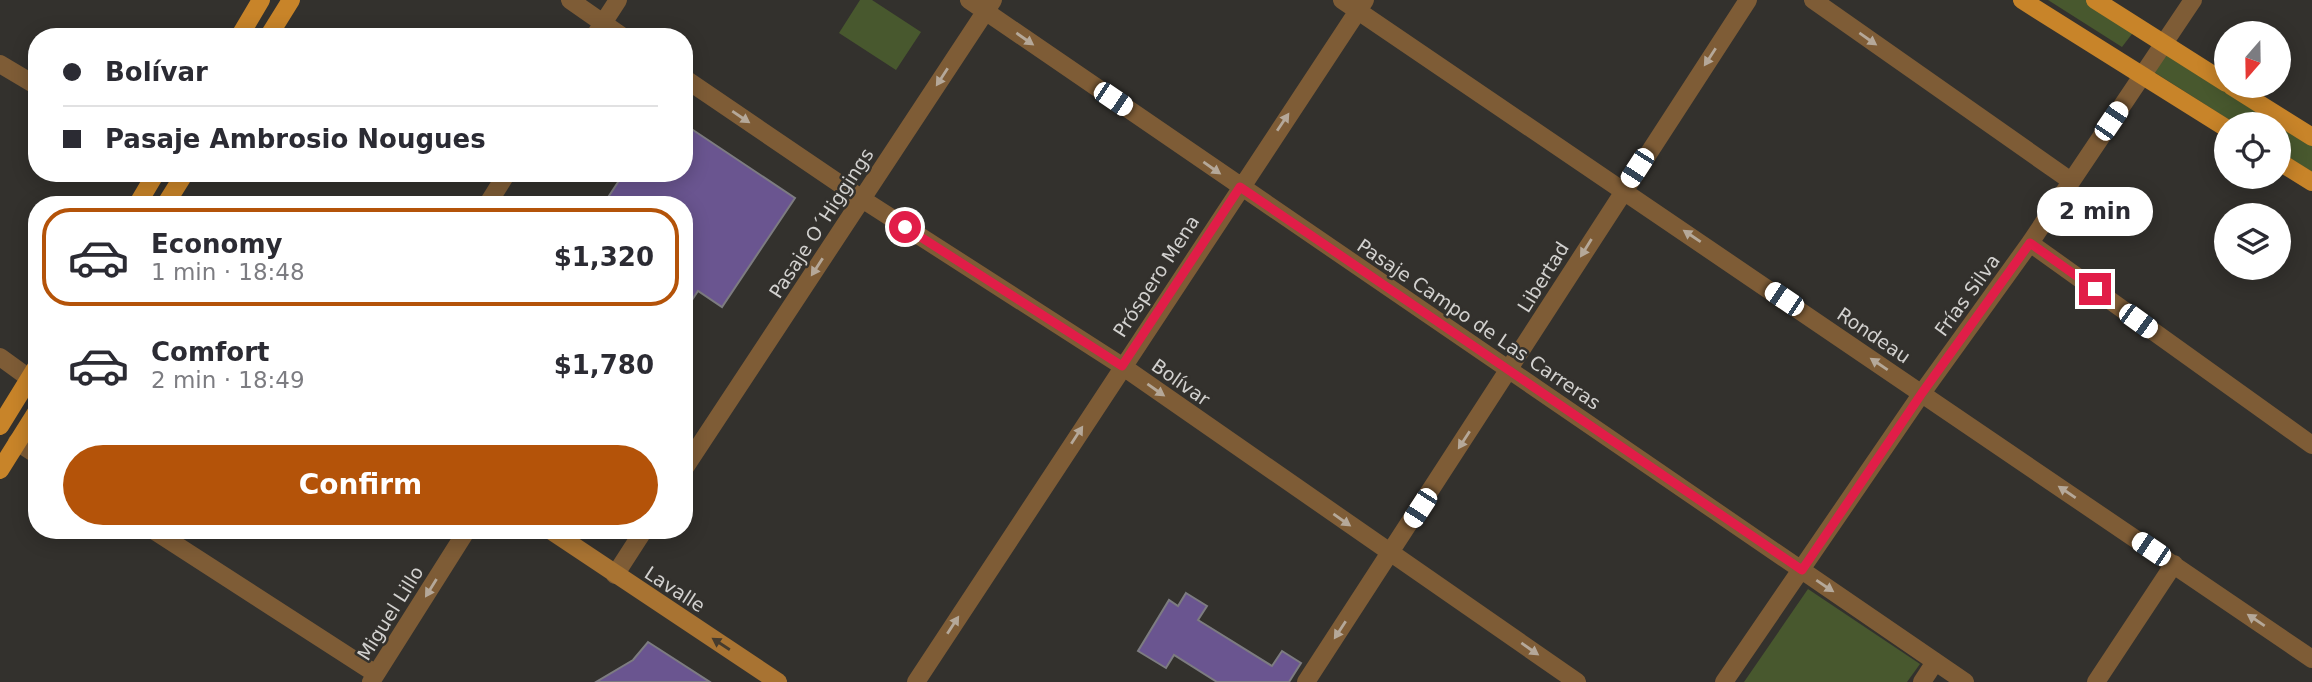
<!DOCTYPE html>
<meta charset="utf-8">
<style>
body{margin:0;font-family:"DejaVu Sans",sans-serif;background:#f7f7f7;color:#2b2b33;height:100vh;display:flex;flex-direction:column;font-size:26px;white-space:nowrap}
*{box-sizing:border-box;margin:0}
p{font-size:23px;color:#7c7c81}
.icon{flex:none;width:38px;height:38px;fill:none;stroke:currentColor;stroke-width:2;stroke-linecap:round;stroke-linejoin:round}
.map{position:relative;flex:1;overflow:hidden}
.details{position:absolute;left:28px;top:196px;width:665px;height:343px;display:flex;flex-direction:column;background:#fff;border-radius:28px;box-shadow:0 4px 18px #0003}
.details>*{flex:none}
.hud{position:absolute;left:28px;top:28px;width:665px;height:154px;border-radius:28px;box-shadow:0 4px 18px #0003;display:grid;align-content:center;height:154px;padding:0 35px;background:#fff}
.needle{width:46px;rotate:200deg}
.controls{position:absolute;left:2214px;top:21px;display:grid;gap:14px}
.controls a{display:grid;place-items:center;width:77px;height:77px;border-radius:50%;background:#fff;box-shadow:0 4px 18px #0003;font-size:35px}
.end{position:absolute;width:32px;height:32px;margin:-16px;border:9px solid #e11d48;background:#fff;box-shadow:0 0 0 4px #fff}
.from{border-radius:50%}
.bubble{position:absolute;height:49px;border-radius:24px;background:#fff;box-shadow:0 4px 18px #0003;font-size:23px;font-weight:600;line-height:49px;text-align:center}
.car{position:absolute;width:21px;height:42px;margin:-21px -10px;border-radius:9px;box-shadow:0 0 5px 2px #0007;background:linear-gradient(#fff 24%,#345 0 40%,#fff 0 76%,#345 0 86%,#fff 0)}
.hud b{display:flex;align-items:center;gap:24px;height:66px;font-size:26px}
.hud b+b{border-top:2px solid #e1e1e2}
.hud i{width:18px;height:18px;background:#2b2b33}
ul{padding:12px 0 0;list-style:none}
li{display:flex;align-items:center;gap:21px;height:98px;margin:0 14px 10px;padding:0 21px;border:4px solid transparent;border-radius:28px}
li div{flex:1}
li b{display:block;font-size:26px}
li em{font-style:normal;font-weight:600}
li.current{border-color:#b45309}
li>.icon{width:63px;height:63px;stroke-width:1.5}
.primary-button{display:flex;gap:14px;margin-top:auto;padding:14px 35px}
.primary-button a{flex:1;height:80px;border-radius:42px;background:#b45309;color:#fff;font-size:28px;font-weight:600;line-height:80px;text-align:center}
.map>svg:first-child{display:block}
.green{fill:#48582e}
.building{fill:#6a5590;stroke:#7d7c81;stroke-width:2}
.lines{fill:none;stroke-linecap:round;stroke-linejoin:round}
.street{stroke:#7e5c36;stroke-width:18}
.secondary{stroke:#a87332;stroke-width:18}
.primary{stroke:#c88429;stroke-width:18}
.oneway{fill:#b5a899}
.oneway2{fill:#453b2e}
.route{stroke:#e11d48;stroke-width:9}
.labels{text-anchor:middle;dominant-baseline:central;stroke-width:5;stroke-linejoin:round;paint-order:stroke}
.street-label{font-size:19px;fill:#d2d1cf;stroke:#33312d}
</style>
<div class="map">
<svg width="2312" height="682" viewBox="0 0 2312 682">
<rect width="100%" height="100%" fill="#33312d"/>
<!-- green -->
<path class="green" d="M860,0H872L921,32L896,70L839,33Z
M2048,0H2086L2135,30L2122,47Z
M2167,51L2312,145V172L2279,151L2278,124H2236L2154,72Z
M1808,589L1920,664L1907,682H1744Z"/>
<!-- building -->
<path class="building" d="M684,124L795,198L722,307L698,291L684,312V205H603L624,173H684Z
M1186,593L1207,606L1198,620L1272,666L1282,651L1301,663L1289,682H1217L1174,655L1166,668L1138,651L1169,600L1178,606Z
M648,642L710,682H596L633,660Z"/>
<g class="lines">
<!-- street -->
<path class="street" d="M570,0L623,37
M969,0L1965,682
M1342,0L2312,659
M1813,0L2071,181
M594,37L618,0
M0,64L37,86
M684,78L862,199L1122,366L1577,682
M487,205L507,173
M2030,243L2312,445
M0,357L29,378
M17,442L37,455
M684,469L993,0
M153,530L376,674
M615,575L644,530
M371,682L467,530
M916,682L1365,0
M1306,682L1748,0
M1724,682L1922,393L2030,243L2193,0
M1922,682L1935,662
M2096,682L2174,564"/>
<!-- secondary -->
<path class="secondary" d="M550,530L778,682"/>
<!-- primary -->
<path class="primary" d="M2022,0L2226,128
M2095,0L2226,83
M239,37L261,0
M268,37L291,0
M2231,86L2312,137
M2278,161L2312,182
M137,205L156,173
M165,205L185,173
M0,426L37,366
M0,470L37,411"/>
</g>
<!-- one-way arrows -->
<defs><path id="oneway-solid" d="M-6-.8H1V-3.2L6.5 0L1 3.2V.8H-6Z" transform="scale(1.75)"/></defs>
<g class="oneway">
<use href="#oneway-solid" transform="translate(1025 39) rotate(35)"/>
<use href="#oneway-solid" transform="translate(1868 39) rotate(35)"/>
<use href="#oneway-solid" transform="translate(1710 57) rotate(123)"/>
<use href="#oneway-solid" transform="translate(942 77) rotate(123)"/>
<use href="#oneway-solid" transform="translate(741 117) rotate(34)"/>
<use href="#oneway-solid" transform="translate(1283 122) rotate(-56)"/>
<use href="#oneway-solid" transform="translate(1212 168) rotate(35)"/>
<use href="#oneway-solid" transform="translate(1692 236) rotate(-146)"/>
<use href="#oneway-solid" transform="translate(1586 248) rotate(122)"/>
<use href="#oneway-solid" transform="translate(817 267) rotate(123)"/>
<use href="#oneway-solid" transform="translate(1879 364) rotate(-146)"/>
<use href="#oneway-solid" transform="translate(1156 390) rotate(35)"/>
<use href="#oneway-solid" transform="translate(1077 435) rotate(-57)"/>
<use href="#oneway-solid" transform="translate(1464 440) rotate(123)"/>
<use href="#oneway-solid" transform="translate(2067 492) rotate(-146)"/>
<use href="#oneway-solid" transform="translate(1342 520) rotate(35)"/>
<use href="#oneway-solid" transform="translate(1825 586) rotate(34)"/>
<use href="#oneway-solid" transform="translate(431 588) rotate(122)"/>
<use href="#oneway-solid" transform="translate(2256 620) rotate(-146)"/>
<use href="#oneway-solid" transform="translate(953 625) rotate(-57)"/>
<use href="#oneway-solid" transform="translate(1340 630) rotate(123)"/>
<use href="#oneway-solid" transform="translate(1530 649) rotate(35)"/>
</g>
<use class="oneway2" href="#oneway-solid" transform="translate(721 644) rotate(-147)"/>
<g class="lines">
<!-- route -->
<path class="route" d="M905,227L1122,366L1240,187L1802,570L1922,393L2030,243L2095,289"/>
</g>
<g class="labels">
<!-- street labels -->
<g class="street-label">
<text transform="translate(821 223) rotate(-57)">Pasaje O´Higgings</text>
<text transform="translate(1156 276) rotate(-57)">Próspero Mena</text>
<text transform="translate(1543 277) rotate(-58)">Libertad</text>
<text transform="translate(1967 295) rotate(-54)">Frías Silva</text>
<text transform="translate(1479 324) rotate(34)">Pasaje Campo de Las Carreras</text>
<text transform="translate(1874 335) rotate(34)">Rondeau</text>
<text transform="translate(1181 382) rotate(35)">Bolívar</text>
<text transform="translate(675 589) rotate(33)">Lavalle</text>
<text transform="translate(390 613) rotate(-58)">Miguel Lillo</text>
</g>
</g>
</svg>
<div class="controls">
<a><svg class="needle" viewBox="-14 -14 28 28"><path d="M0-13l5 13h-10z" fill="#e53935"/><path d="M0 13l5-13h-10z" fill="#7c7c81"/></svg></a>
<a><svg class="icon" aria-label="locate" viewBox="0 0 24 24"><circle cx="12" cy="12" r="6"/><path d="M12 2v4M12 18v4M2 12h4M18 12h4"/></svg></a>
<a><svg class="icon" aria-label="layers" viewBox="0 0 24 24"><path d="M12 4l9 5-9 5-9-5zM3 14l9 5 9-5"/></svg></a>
</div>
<i class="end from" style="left:905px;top:227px"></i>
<i class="end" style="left:2095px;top:289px"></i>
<div class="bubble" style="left:2037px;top:187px;width:116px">2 min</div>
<i class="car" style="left:1113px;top:99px;rotate:124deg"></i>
<i class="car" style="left:2111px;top:121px;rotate:34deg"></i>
<i class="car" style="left:1637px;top:168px;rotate:213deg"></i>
<i class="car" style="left:1784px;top:299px;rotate:304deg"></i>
<i class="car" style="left:2138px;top:321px;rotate:126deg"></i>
<i class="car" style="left:1420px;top:508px;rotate:213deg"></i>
<i class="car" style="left:2151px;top:549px;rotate:304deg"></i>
<div class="hud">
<b><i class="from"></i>Bolívar</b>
<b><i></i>Pasaje Ambrosio Nougues</b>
</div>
<section class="details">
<ul>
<li class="current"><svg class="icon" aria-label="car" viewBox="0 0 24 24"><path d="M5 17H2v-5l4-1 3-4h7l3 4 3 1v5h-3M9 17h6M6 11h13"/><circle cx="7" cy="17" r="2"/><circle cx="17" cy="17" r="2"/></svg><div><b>Economy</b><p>1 min · 18:48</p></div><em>$1,320</em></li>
<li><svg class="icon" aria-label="car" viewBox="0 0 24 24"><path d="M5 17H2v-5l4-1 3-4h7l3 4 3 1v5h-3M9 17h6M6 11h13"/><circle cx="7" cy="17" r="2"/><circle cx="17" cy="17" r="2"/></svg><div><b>Comfort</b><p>2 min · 18:49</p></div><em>$1,780</em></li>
</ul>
<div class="primary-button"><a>Confirm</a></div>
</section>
</div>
